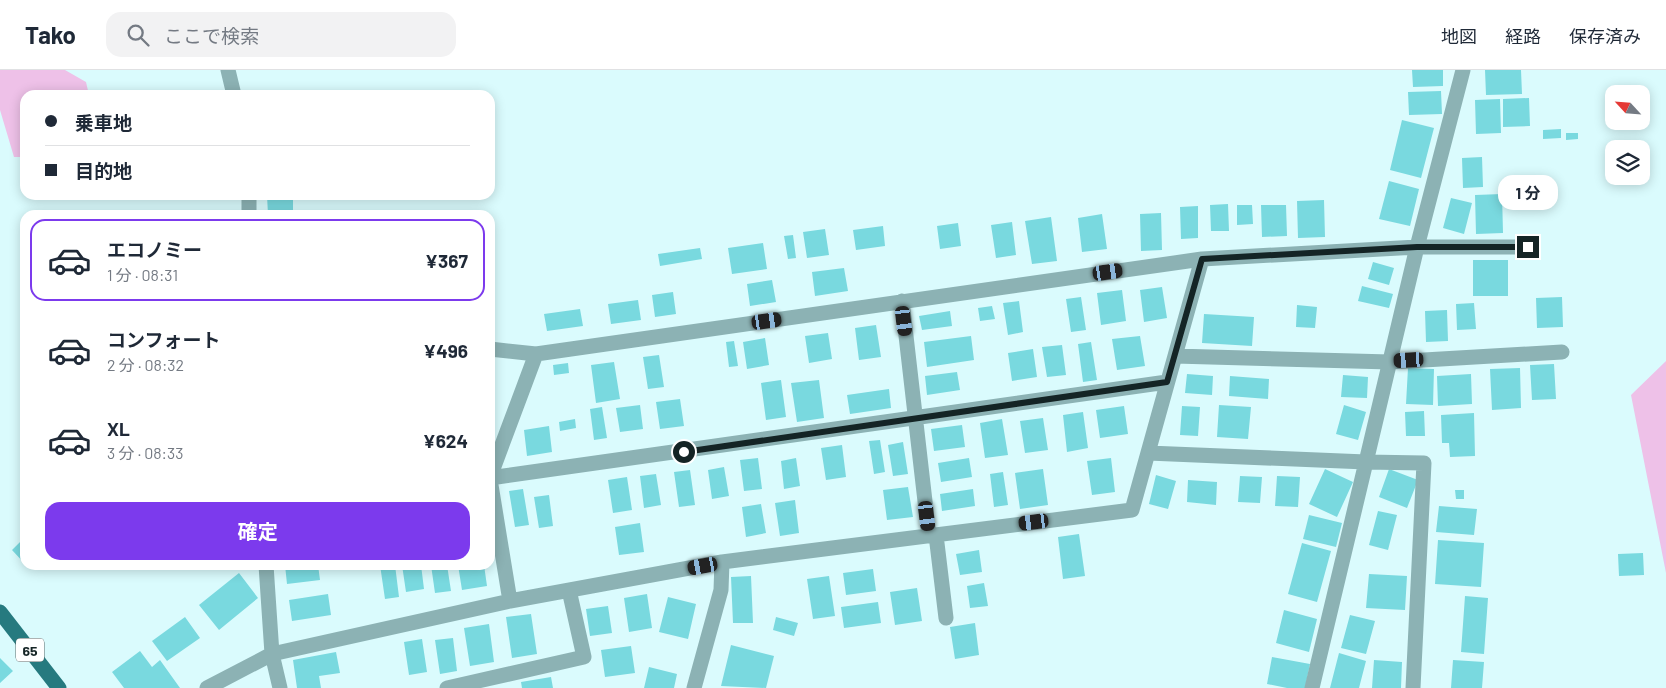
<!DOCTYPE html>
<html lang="ja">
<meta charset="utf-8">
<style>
body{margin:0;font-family:Barlow,"Noto Sans JP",sans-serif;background:#f2f2f3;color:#1f2937;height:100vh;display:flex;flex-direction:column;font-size:19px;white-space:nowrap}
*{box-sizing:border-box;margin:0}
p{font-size:16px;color:#747a83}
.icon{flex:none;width:28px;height:28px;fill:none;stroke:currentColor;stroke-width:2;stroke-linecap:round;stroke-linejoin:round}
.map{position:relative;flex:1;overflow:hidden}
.side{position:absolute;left:20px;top:140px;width:475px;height:360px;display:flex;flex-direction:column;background:#fff;border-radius:15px;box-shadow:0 2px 12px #0003}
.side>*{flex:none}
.hud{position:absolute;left:20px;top:20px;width:475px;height:110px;border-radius:15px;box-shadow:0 2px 12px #0003;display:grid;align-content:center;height:110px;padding:0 25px;background:#fff}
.needle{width:32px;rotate:296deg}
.fabs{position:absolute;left:1605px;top:15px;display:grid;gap:10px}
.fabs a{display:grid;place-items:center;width:45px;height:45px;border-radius:10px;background:#fff;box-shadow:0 2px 12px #0003;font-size:25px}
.end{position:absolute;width:22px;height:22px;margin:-11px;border:6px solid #142425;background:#fff;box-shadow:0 0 0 2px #fff}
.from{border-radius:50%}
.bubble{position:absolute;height:35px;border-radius:15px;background:#fff;box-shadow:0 2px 12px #0003;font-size:16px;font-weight:700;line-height:35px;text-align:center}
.car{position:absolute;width:15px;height:30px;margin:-15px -8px;border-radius:6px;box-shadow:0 0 4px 1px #0007;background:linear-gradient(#222 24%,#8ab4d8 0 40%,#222 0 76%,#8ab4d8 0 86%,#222 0)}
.hud b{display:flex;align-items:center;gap:18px;height:48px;font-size:19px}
.hud b+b{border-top:1px solid #e0e1e3}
.hud i{width:12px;height:12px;background:#1f2937}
ul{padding:9px 0 0;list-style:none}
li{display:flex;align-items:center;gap:15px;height:82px;margin:0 10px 8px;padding:0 15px;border:2px solid transparent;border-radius:15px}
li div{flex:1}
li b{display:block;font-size:19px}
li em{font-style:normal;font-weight:700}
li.on{border-color:#7c3aed}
li>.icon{width:45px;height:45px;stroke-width:1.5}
.button{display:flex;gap:10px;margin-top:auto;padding:10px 25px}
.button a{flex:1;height:58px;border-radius:15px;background:#7c3aed;color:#fff;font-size:20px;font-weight:700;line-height:58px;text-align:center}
header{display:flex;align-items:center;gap:30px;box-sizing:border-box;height:70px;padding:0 25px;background:#fff;border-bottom:1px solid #e0e1e3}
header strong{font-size:24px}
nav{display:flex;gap:28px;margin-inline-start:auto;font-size:18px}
.search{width:350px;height:45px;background:#f2f2f3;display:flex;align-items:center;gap:12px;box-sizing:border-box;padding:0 18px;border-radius:15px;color:#747a83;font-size:19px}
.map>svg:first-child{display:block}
.green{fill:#eec1e8}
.building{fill:#79d9df}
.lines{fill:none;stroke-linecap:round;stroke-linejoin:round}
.minor{stroke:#8cb2b4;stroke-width:15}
.major{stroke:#267a7f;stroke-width:15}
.route{stroke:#142425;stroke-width:6}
.labels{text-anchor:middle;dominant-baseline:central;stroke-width:4;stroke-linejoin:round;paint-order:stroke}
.shield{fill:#fff;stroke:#5a6666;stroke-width:1}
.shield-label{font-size:14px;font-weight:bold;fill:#142425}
</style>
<header>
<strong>Tako</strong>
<div class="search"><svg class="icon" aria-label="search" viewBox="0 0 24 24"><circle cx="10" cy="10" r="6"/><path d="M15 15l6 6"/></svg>ここで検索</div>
<nav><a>地図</a><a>経路</a><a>保存済み</a></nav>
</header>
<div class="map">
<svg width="1666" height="618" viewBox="0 0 1666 618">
<rect width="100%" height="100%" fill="#dafbfd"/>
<!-- green -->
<path class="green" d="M0,0H65L86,12L89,25H25V87H14L0,40Z
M1666,291V503L1631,325Z"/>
<!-- building -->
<path class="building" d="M1412,0H1443V16L1413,17Z
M1485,0H1521L1522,24L1486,25Z
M1441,21L1442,44L1409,45L1408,22Z
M1529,28L1530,56L1503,57V29Z
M1500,29L1501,63L1476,64L1475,30Z
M1402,50L1434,58L1421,108L1390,100Z
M1561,59V68L1543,69V60Z
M1566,63H1578V69L1566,70Z
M1482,87L1483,117L1463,118L1462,88Z
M1389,111L1419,119L1410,156L1379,149Z
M1502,124L1503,163L1476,164L1475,125Z
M267,125H293V145H268Z
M1451,128L1472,133L1464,164L1443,158Z
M1324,130L1325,167L1298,168L1297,131Z
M1228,134L1229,161H1211L1210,135Z
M1237,135H1252L1253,154L1237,155Z
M1261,135H1286L1287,166L1262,167Z
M1198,136V168L1181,169L1180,137Z
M1161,143L1162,180L1141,181L1140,144Z
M1102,144L1107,179L1082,182L1078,148Z
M1051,147L1057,191L1032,194L1025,151Z
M1012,152L1016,185L996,188L991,155Z
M958,153L961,176L940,179L937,156Z
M883,156L885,176L856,180L853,160Z
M825,159L829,185L807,188L803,162Z
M793,165L796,188L788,189L784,166Z
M763,173L767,199L732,204L728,178Z
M700,178L702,189L660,196L658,184Z
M1473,190H1508V226H1473Z
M1373,192L1394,198L1389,215L1368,209Z
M844,198L848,221L815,226L812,202Z
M772,210L776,232L750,236L747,214Z
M1362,216L1393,224L1389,238L1358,231Z
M1162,217L1167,248L1144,252L1140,220Z
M1122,220L1126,251L1101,255L1097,223Z
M673,222L676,244L655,247L652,225Z
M1081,227L1086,260L1071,262L1066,229Z
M1562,227L1563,257L1537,258L1536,228Z
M638,230L641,250L611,254L608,234Z
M1019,231L1023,262L1008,265L1003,233Z
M1474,233L1476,259L1457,260L1456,234Z
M1297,235L1317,237L1315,258L1296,257Z
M992,236L995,249L980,251L978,238Z
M580,239L583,256L547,261L544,244Z
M1447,240L1448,271L1426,272L1425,241Z
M950,241L952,256L922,260L919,246Z
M1204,244L1254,247L1252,276L1202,273Z
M876,255L881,287L859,290L855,258Z
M828,263L832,289L809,293L805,266Z
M971,266L974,290L927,297L924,272Z
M1140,266L1145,296L1117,300L1112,269Z
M765,268L769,295L747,299L743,272Z
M734,271L738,296L729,297L726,272Z
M1091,272L1097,310L1083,312L1078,274Z
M1062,275L1066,305L1047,307L1042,277Z
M1033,279L1037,307L1012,311L1008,283Z
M659,285L664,317L648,319L643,287Z
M614,292L620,329L596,333L591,295Z
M568,293L569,303L554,305L553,295Z
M1554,294L1556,329L1532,330L1530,295Z
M1408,298L1434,299L1433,335L1406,334Z
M1520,298L1521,338L1492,340L1490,299Z
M957,302L960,320L927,325L925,306Z
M1187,304L1213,306L1212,325L1185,323Z
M1471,304L1472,334L1438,336L1437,306Z
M1343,305L1368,307L1367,328L1341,327Z
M1230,306L1269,309L1268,329L1229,326Z
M781,310L786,347L766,350L761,313Z
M819,310L824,348L797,352L791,313Z
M889,319L891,338L850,344L847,325Z
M680,329L684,356L660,359L656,332Z
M640,335L643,359L620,362L616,338Z
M1219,335L1251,337L1248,369L1217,367Z
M1344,335L1366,342L1358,370L1336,364Z
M1124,336L1128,364L1100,368L1096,340Z
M1182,336L1200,337L1198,366L1180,365Z
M602,337L607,368L594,370L590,339Z
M1424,341L1425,366H1406L1405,342Z
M1083,342L1088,378L1067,382L1063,345Z
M1474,343L1475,386L1450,387L1449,373H1442L1441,345Z
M1043,348L1048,380L1025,383L1020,351Z
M575,349L576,358L560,361L559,352Z
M1002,349L1008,385L985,388L980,353Z
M962,355L965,377L934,381L931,359Z
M549,356L552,382L527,386L524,360Z
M880,370L885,402L874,404L869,371Z
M903,372L908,404L893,406L888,375Z
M842,375L846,407L826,410L821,378Z
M758,388L762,419L744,421L740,390Z
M796,388L800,416L784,419L781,391Z
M969,388L972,407L941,412L938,393Z
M1111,388L1115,422L1092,425L1087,391Z
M724,397L729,426L712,429L708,400Z
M1043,399L1048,435L1020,439L1015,403Z
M1325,399L1353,412L1337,447L1309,434Z
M1389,399L1418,410L1407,438L1379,427Z
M690,400L695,435L679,437L674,402Z
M1003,402L1008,435L994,437L990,404Z
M656,404L661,435L644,438L640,406Z
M1156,405L1176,411L1168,439L1149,434Z
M1240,406L1262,407L1260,433L1238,432Z
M1277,406L1300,407L1298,437L1275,436Z
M627,407L632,440L613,443L608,410Z
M1188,410L1217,412L1216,435L1187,432Z
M908,417L913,447L887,450L883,420Z
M523,419L529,455L515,457L509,421Z
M973,419L975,436L942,441L940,424Z
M1455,420H1464V429H1456Z
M549,425L553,456L539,458L534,427Z
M795,430L799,463L780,466L775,433Z
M761,434L766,463L746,467L742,437Z
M1439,436L1477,439L1474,465L1436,462Z
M1378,441L1397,445L1388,480L1369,475Z
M1309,445L1342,453L1336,477L1303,469Z
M640,453L644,482L619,485L615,457Z
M1079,464L1085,506L1063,509L1058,467Z
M25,467V494L12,480Z
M1438,470L1484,473L1481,517L1435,514Z
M1302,473L1331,481L1317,532L1288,524Z
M979,480L982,502L960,505L956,484Z
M1643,483L1644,505L1619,506L1618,484Z
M285,495H318L320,510L287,514Z
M380,495H395L399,527L385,529Z
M402,495H421L424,519L406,522Z
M431,495H447L451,521L435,523Z
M458,495H484L487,516L462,520Z
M873,499L876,521L846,525L843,503Z
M239,503L258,528L219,560L199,535Z
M1369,504L1407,506L1405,540L1366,538Z
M751,506L753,553H733L731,507Z
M829,506L835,546L813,549L807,509Z
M984,513L988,536L970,538L967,516Z
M917,518L922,551L895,555L890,522Z
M328,524L331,545L292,551L289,530Z
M647,524L652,558L629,562L624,528Z
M1465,526L1488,528L1484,584L1461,582Z
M668,527L696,534L688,569L659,562Z
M878,532L881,553L844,558L841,537Z
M608,536L612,563L590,566L586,539Z
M1284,540L1317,549L1309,582L1276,573Z
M531,544L537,584L512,588L506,547Z
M1350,545L1375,551L1366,584L1341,578Z
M185,547L200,568L167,591L152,571Z
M776,547L798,553L794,566L773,560Z
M975,553L979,585L955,589L950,557Z
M489,554L494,592L470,596L464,558Z
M453,568L457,601L440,604L435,570Z
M422,569L427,602L409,605L404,572Z
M731,575L774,586L766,618L721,616Z
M631,576L635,603L605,607L601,580Z
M140,581L152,597L160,590L180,618H124L112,602Z
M336,582L340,603L319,606L321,618H297L293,590Z
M1339,583L1366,591L1359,618H1330Z
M1272,587L1310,594L1305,618H1287L1267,614Z
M0,588L13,601L0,613Z
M1374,590L1402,592L1401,618H1372Z
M1453,590L1484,592L1482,618H1451Z
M649,597L677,604L674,618H644Z
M551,607L553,618H522L521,612Z"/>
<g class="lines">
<!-- minor -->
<path class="minor" d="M228,0L234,25
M249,145V125
M902,231L929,466
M490,279L536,284
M1175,286L1390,292L1562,282
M1148,383L1366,392L1417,177L1463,0
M490,407L536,284L1202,189L1417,177H1528
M490,408L1167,312
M490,409L510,531
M936,465L946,548
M266,495L272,584L280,618
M207,618L272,584L510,531L722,492L1132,440L1202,189
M447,618L584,587L569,520
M694,618L721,520L722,492
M1312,618L1366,392L1424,393L1413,618"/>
<!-- major -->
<path class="major" d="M0,542L59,618"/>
</g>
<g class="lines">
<!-- route -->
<path class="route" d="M684,382L1167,312L1202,189L1417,177H1528"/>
</g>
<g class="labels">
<!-- shield labels -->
<rect class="shield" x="16" y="568.5" width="28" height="23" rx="4"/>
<g class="shield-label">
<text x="30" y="580">65</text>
</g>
</g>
</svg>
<div class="fabs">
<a><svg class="needle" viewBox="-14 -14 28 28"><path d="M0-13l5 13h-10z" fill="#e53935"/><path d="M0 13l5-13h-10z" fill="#747a83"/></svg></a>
<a><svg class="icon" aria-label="layers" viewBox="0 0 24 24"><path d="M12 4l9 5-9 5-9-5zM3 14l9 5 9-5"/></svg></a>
</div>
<i class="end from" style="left:684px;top:382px"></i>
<i class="end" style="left:1528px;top:177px"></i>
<div class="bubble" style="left:1498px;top:105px;width:60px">1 分</div>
<i class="car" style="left:1108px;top:202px;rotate:82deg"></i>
<i class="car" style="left:767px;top:251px;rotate:82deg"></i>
<i class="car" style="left:904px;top:251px;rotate:173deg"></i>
<i class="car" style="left:1409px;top:290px;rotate:267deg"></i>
<i class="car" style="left:927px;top:446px;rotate:173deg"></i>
<i class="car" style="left:1034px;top:452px;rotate:263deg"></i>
<i class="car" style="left:703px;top:496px;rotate:260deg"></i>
<div class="hud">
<b><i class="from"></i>乗車地</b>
<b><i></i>目的地</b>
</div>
<section class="side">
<ul>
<li class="on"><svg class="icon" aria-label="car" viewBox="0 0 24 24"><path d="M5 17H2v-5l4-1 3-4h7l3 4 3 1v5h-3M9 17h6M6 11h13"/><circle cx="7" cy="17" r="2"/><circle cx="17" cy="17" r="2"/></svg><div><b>エコノミー</b><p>1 分 · 08:31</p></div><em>¥367</em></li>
<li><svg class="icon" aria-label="car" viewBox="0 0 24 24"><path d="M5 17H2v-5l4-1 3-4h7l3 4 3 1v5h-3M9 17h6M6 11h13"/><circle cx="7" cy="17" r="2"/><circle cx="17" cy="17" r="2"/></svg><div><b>コンフォート</b><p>2 分 · 08:32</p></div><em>¥496</em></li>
<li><svg class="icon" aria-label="car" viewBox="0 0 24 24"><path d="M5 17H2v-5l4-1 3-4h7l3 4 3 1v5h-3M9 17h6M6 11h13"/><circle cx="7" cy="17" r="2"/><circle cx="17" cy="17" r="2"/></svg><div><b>XL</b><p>3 分 · 08:33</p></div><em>¥624</em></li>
</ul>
<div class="button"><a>確定</a></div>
</section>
</div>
